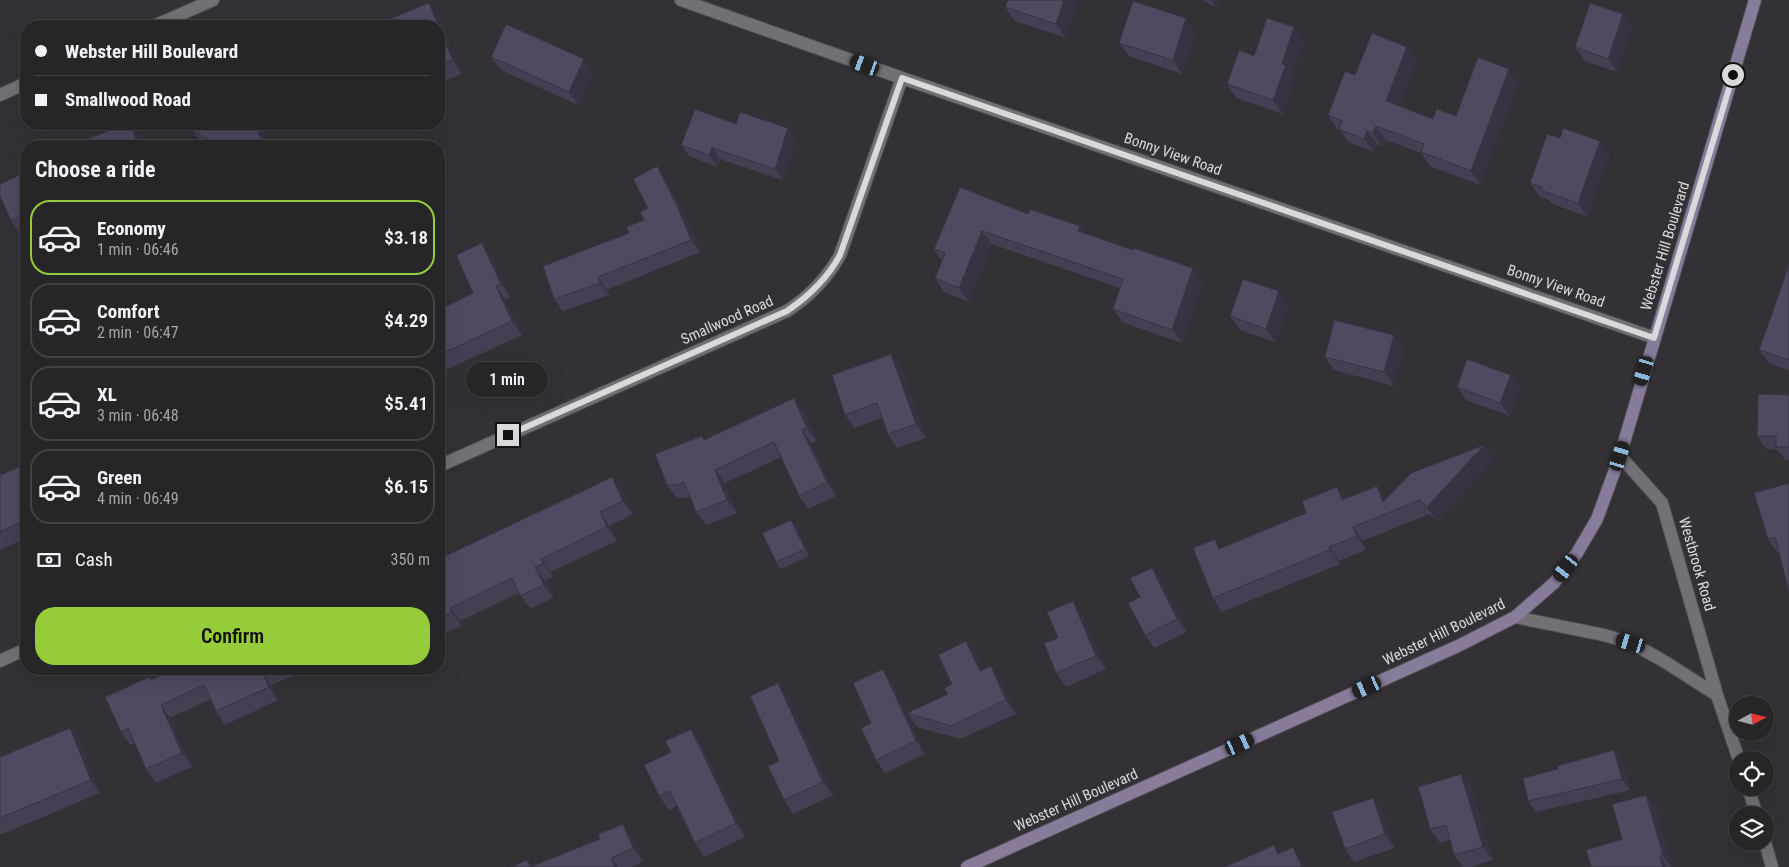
<!DOCTYPE html>
<meta charset="utf-8">
<style>
body{margin:0;font-family:"Roboto Condensed",sans-serif;background:#2e2d30;color:#f1f3f6;height:100vh;display:flex;flex-direction:column;font-size:19px;white-space:nowrap}
*{box-sizing:border-box;margin:0}
p{font-size:16px;color:#a4a5a8}
.icon{flex:none;width:28px;height:28px;fill:none;stroke:currentColor;stroke-width:2;stroke-linecap:round;stroke-linejoin:round}
.map{position:relative;flex:1;overflow:hidden}
.side{position:absolute;left:20px;top:140px;width:425px;height:535px;display:flex;flex-direction:column;background:#262528;border-radius:20px;box-shadow:0 5px 20px #0002,0 0 0 1px #424245}
.side>*{flex:none}
.guide{position:absolute;left:20px;top:20px;width:425px;height:110px;border-radius:20px;box-shadow:0 5px 20px #0002,0 0 0 1px #424245;display:grid;align-content:center;height:110px;padding:0 15px;background:#262528}
.needle{width:32px;rotate:83deg}
.controls{position:absolute;left:1729px;top:696px;display:grid;gap:10px}
.controls a{display:grid;place-items:center;width:45px;height:45px;border-radius:50%;background:#262528;box-shadow:0 5px 20px #0002,0 0 0 1px #424245;font-size:25px}
.end{position:absolute;width:22px;height:22px;margin:-11px;border:6px solid #d9d8da;background:#111;box-shadow:0 0 0 2px #111}
.from{border-radius:50%}
.bubble{position:absolute;height:35px;border-radius:18px;background:#262528;box-shadow:0 5px 20px #0002,0 0 0 1px #424245;font-size:16px;font-weight:600;line-height:35px;text-align:center}
.car{position:absolute;width:15px;height:30px;margin:-15px -8px;border-radius:6px;box-shadow:0 0 4px 1px #0007;background:linear-gradient(#222 24%,#8ab4d8 0 40%,#222 0 76%,#8ab4d8 0 86%,#222 0)}
.guide b{display:flex;align-items:center;gap:18px;height:48px;font-size:19px}
.guide b+b{border-top:1px solid #424245}
.guide i{width:12px;height:12px;background:#f1f3f6}
ul{padding:0;list-style:none}
li{display:flex;align-items:center;gap:15px;height:75px;margin:0 10px 8px;padding:0 5px;border:2px solid #424245;border-radius:20px}
li div{flex:1}
li b{display:block;font-size:19px}
li em{font-style:normal;font-weight:600}
li.current{border-color:#96cc39}
li>.icon{width:45px;height:45px;stroke-width:1.5}
h2{padding:0 15px;font-size:22px;line-height:60px}
.pay{display:flex;align-items:center;gap:12px;height:55px;padding:0 15px;font-size:19px}
.pay p{margin-inline-start:auto}
.action{display:flex;gap:10px;margin-top:auto;padding:10px 15px}
.action a{flex:1;height:58px;border-radius:20px;background:#96cc39;color:#111;font-size:20px;font-weight:600;line-height:58px;text-align:center}
.map>svg:first-child{display:block}
.lines{fill:none;stroke-linecap:round;stroke-linejoin:round}
.street-casing{stroke:#504e52;stroke-width:14}
.secondary-casing{stroke:#504e52;stroke-width:14}
.street{stroke:#727074;stroke-width:12}
.secondary{stroke:#897b9a;stroke-width:12}
.wall{fill:#473e53}
.shaded-wall{fill:#393243}
.building{fill:#524860;stroke:#393243}
.route{stroke:#d9d8da;stroke-width:6}
.labels{text-anchor:middle;dominant-baseline:central;stroke-width:5;stroke-linejoin:round;paint-order:stroke}
.street-label{font-size:15px;fill:#d9d8da;stroke:#333135}
</style>
<div class="map">
<svg width="1789" height="867" viewBox="0 0 1789 867">
<rect width="100%" height="100%" fill="#333135"/>
<g class="lines">
<!-- street casing -->
<g class="street-casing">
<path id="street" d="M681,0L902,78L1655,338
M154,26L213,0
M0,95L26,83
M1620,456L1662,503L1717,695L1739,760
M439,466L787,311C810,296 827,279 840,255L902,78
M1515,617L1604,635L1631,643L1662,660L1717,695
M0,661L26,649
M1748,788L1757,815
M1765,842L1772,867"/>
</g>
<!-- secondary casing -->
<g class="secondary-casing">
<path id="secondary" d="M967,867L1458,646L1515,617L1554,583L1577,553L1597,519L1620,456L1755,0"/>
</g>
<!-- street -->
<use href="#street" class="street"/>
<!-- secondary -->
<use href="#secondary" class="secondary"/>
</g>
<!-- wall -->
<path class="wall" d="M1008,0H1078L1066,38L1015,21L1005,7Z
M1201,0H1219L1216,7Z
M429,3L439,16L462,74L439,83V26Z
M1632,28L1617,72L1585,61L1575,47Z
M1195,32L1182,74L1129,56L1119,43Z
M1304,41L1292,74L1295,78L1283,114L1236,98L1227,84L1254,56Z
M1407,47L1417,60L1399,106L1433,119L1456,116L1518,83L1480,185L1430,166L1421,153L1386,140L1383,147L1377,144L1374,152L1348,142L1340,130L1337,129L1328,115L1355,75Z
M491,57L593,73L578,105L501,70Z
M190,124H259L268,146H205L202,144L192,131Z
M736,124L796,139L783,180L720,159L717,167L689,156L681,145Z
M1560,138L1600,141L1609,155L1588,217L1553,204L1549,200L1539,196L1530,183Z
M26,172V232L21,235L11,221Z
M665,179L688,222L700,252L607,290L609,295L563,311L554,299L644,220L648,208Z
M1028,214L1080,226L1086,234L1202,282L1182,343L1122,322L1113,309L1120,288L992,244L969,302L944,292L935,278L942,260L934,249Z
M491,257L510,297L505,300L522,335L439,373V310L473,293Z
M1789,265V371L1769,363L1759,350Z
M1288,305L1275,342L1240,330L1230,316Z
M1403,348L1394,386L1334,370L1325,357Z
M901,367L926,438L897,448L888,434L882,418L855,428L845,415Z
M1511,375L1520,388L1510,416L1466,400L1457,387Z
M1789,395V460H1785L1778,450L1766,449L1757,436Z
M804,412L817,441L811,443L836,496L808,509L799,496L781,457L725,483L737,513L706,525L696,512L690,497L687,498H677L667,485L705,440Z
M1484,445L1494,459L1437,521L1429,514L1363,541L1366,550L1339,561L1340,564L1222,612L1213,598L1221,548L1306,513L1337,487L1345,498L1377,486L1386,499Z
M0,475L26,477V538L0,550Z
M612,477L621,491L633,514L609,526L617,541L550,572L553,577L545,581L553,598L530,609L519,593L460,621L462,626L439,636V559Z
M1789,483L1779,552H1777L1768,539Z
M791,520L796,527L809,556L781,569L776,562Z
M1152,568L1161,581L1187,632L1154,648L1145,635L1140,597Z
M1082,615L1106,669L1066,687L1056,673L1058,638Z
M966,641L976,655L983,670L1000,680L1016,714L960,739L917,727L907,713L948,694Z
M175,669H311L271,685L278,700L225,725L216,711L211,699L170,718L192,767L156,783L146,769L135,743L130,745L121,732L149,677L151,680Z
M892,683L925,754L885,773L876,760L871,723Z
M787,696L833,795L793,814L784,800L779,761Z
M70,728L79,742L100,793L0,835V757Z
M700,743L745,837L704,857L695,843L677,806L669,810L659,796Z
M1614,750L1622,761L1630,790L1536,812L1528,801L1558,769Z
M1471,787L1493,860L1470,867H1463L1454,855L1450,840L1440,843L1430,829Z
M1646,795L1656,808L1672,867H1591L1622,839Z
M1373,798L1382,812L1395,848L1354,862L1345,849Z
M632,837L643,862L631,867H511L527,860L532,866Z"/>
<!-- shaded-wall -->
<path class="shaded-wall" d="M1064,0H1078L1066,38L1056,24Z
M1211,0H1219L1216,7Z
M429,3L439,16L462,74L453,60Z
M1623,14L1632,28L1617,72L1608,59Z
M1186,18L1195,32L1182,74L1173,60Z
M1294,27L1304,41L1292,74L1295,78L1283,114L1273,100L1282,64Z
M1407,47L1417,60L1396,114L1386,101Z
M584,59L593,73L578,105L569,92Z
M1509,69L1518,83L1480,185L1471,171Z
M255,124H259L268,146H264Z
M131,126L141,140L143,146H139Z
M1376,126L1386,140L1383,147L1373,133Z
M788,128L796,139L783,180L775,169Z
M1367,131L1377,144L1374,152L1364,139Z
M1600,141L1609,155L1588,217L1578,203Z
M712,148L720,159L717,167L709,155Z
M657,166L665,179L688,222L700,252L691,240Z
M1080,226L1090,239L1078,231Z
M982,231L992,244L969,302L959,288Z
M482,243L491,257L510,297L501,284Z
M1193,268L1202,282L1182,343L1172,330Z
M598,277L607,290L609,295L600,283Z
M496,286L505,300L522,335L512,321Z
M1279,291L1288,305L1275,342L1266,329Z
M1394,335L1403,348L1394,386L1384,372Z
M891,354L901,367L926,438L916,424Z
M1511,375L1520,388L1510,416L1500,403Z
M794,398L804,412L817,441L807,428Z
M802,430L811,443L836,496L827,482Z
M1484,445L1494,459L1437,521L1427,507Z
M19,467L26,477V483Z
M715,470L725,483L737,513L727,500Z
M612,477L621,491L633,514L623,501Z
M1377,486L1387,500L1383,502Z
M1337,487L1347,501L1342,500Z
M600,512L609,526L617,541L607,527Z
M791,520L796,527L809,556L805,549Z
M1353,527L1363,541L1366,550L1357,536Z
M1215,539L1224,553L1219,549Z
M1329,547L1339,561L1340,564L1330,550Z
M541,559L550,572L553,577L543,564Z
M535,567L545,581L553,598L544,585Z
M1152,568L1161,581L1187,632L1177,619Z
M1073,601L1082,615L1106,669L1096,656Z
M450,608L460,621L462,626L452,613Z
M966,641L976,655L989,685L980,671Z
M991,666L1000,680L1016,714L1006,700Z
M883,669L892,683L925,754L916,741Z
M262,671L271,685L278,700L269,687Z
M778,683L787,696L833,795L823,782Z
M161,705L170,718L192,767L182,753Z
M70,728L79,742L100,793L91,780Z
M691,729L700,743L745,837L736,823Z
M1614,750L1622,761L1630,790L1622,779Z
M1461,774L1471,787L1493,860L1483,847Z
M1646,795L1656,808L1672,867H1671L1663,855Z
M1373,798L1382,812L1395,848L1385,834Z
M623,824L632,837L643,862L633,848Z
M1293,847L1302,861L1305,867H1302Z
M1660,856L1667,867H1663Z
M611,858L618,867H615Z"/>
<!-- building -->
<path class="building" d="M1008,0H1064L1056,24L1005,7Z
M1133,1L1186,18L1173,60L1119,43Z
M429,3L453,60L439,66V26H372Z
M1590,3L1623,14L1608,59L1575,47Z
M1267,18L1294,27L1282,64L1286,65L1273,100L1227,84L1239,50L1254,56Z
M506,24L584,59L569,92L491,57Z
M1372,33L1407,47L1386,101L1433,119L1436,109L1456,116L1478,57L1509,69L1471,171L1421,152L1424,144L1376,126L1373,133L1367,131L1364,139L1339,129L1342,121L1328,115L1345,71L1355,75Z
M695,109L736,124L740,112L788,128L775,169L712,148L709,155L681,145Z
M190,124H255L264,146H222L192,131Z
M121,126H131L139,146H84L82,141Z
M1563,128L1600,141L1578,203L1543,191L1542,187L1530,183L1547,134L1560,138Z
M657,166L679,210L691,240L598,277L600,283L554,299L543,266L629,233L626,227L644,220L640,212L648,208L633,179Z
M26,172V218L25,215L11,221L0,196V184Z
M960,187L1028,214L1030,209L1080,226L1078,231L1133,250L1134,248L1193,268L1172,330L1113,309L1123,279L982,231L959,288L935,278L945,253L934,249Z
M482,243L501,284L496,286L512,321L439,355V310L473,293L456,255Z
M1789,265V360L1759,350Z
M1243,279L1279,291L1266,329L1230,316Z
M1334,320L1394,335L1384,372L1325,357Z
M891,354L916,424L888,434L877,403L845,415L832,375Z
M1467,359L1511,375L1500,403L1457,387Z
M1758,394L1789,395V447H1776V436H1757Z
M794,398L807,428L802,430L827,482L799,496L774,442L715,470L727,500L696,512L684,482L677,485H667L655,454L702,436L704,440Z
M1484,445L1427,507L1420,500L1353,527L1357,536L1329,547L1330,550L1213,598L1193,548L1215,539L1219,549L1306,513L1302,501L1337,487L1342,500L1377,486L1383,502L1411,473Z
M19,467L26,483V520L0,532V475Z
M612,477L623,501L600,512L607,527L541,559L543,564L535,567L544,585L520,596L512,578L450,608L452,613L439,618V559Z
M1789,483V592L1775,537L1768,539L1754,493Z
M791,520L805,549L776,562L762,533Z
M1152,568L1177,619L1145,635L1128,603L1140,597L1130,578Z
M1073,601L1096,656L1056,673L1044,643L1058,638L1047,612Z
M966,641L980,671L991,666L1006,700L951,726L907,713L948,694L944,688L952,684L938,655Z
M175,669H268L262,671L269,687L216,711L204,685L161,705L182,753L146,769L128,728L121,732L105,697L149,677L150,680Z
M883,669L916,741L876,760L861,728L871,723L853,683Z
M778,683L823,782L784,800L768,766L779,761L750,696Z
M70,728L91,780L0,818V757Z
M691,729L736,823L695,843L670,791L659,796L644,765L671,752L665,741Z
M1614,750L1622,779L1528,801L1523,778L1558,769L1557,766Z
M1461,774L1483,847L1454,855L1446,825L1430,829L1418,787Z
M1646,795L1663,855L1660,856L1663,867H1591L1586,850L1622,839L1612,804Z
M1373,798L1385,834L1345,849L1332,812Z
M623,824L633,848L611,858L615,867H530L600,839L598,834Z
M1274,845L1278,854L1293,847L1302,867H1225Z
M527,860L530,867H511Z"/>
<g class="lines">
<!-- route -->
<path class="route" d="M508,435L787,311C809,296 827,279 840,255L902,78L1654,338L1733,75"/>
</g>
<g class="labels">
<!-- street labels -->
<g class="street-label">
<text transform="translate(1173 154) rotate(19)">Bonny View Road</text>
<text transform="translate(1665 246) rotate(-73)">Webster Hill Boulevard</text>
<text transform="translate(1556 286) rotate(19)">Bonny View Road</text>
<text transform="translate(727 320) rotate(-24)">Smallwood Road</text>
<text transform="translate(1697 564) rotate(74)">Westbrook Road</text>
<text transform="translate(1444 632) rotate(-26)">Webster Hill Boulevard</text>
<text transform="translate(1076 800) rotate(-24)">Webster Hill Boulevard</text>
</g>
</g>
</svg>
<div class="controls">
<a><svg class="needle" viewBox="-14 -14 28 28"><path d="M0-13l5 13h-10z" fill="#e53935"/><path d="M0 13l5-13h-10z" fill="#a4a5a8"/></svg></a>
<a><svg class="icon" aria-label="locate" viewBox="0 0 24 24"><circle cx="12" cy="12" r="6"/><path d="M12 2v4M12 18v4M2 12h4M18 12h4"/></svg></a>
<a><svg class="icon" aria-label="layers" viewBox="0 0 24 24"><path d="M12 4l9 5-9 5-9-5zM3 14l9 5 9-5"/></svg></a>
</div>
<i class="end from" style="left:1733px;top:75px"></i>
<i class="end" style="left:508px;top:435px"></i>
<div class="bubble" style="left:466px;top:362px;width:82px">1 min</div>
<i class="car" style="left:865px;top:65px;rotate:290deg"></i>
<i class="car" style="left:1644px;top:371px;rotate:197deg"></i>
<i class="car" style="left:1620px;top:456px;rotate:17deg"></i>
<i class="car" style="left:1566px;top:568px;rotate:218deg"></i>
<i class="car" style="left:1631px;top:643px;rotate:287deg"></i>
<i class="car" style="left:1367px;top:687px;rotate:246deg"></i>
<i class="car" style="left:1240px;top:744px;rotate:66deg"></i>
<div class="guide">
<b><i class="from"></i>Webster Hill Boulevard</b>
<b><i></i>Smallwood Road</b>
</div>
<section class="side">
<h2>Choose a ride</h2>
<ul>
<li class="current"><svg class="icon" aria-label="car" viewBox="0 0 24 24"><path d="M5 17H2v-5l4-1 3-4h7l3 4 3 1v5h-3M9 17h6M6 11h13"/><circle cx="7" cy="17" r="2"/><circle cx="17" cy="17" r="2"/></svg><div><b>Economy</b><p>1 min · 06:46</p></div><em>$3.18</em></li>
<li><svg class="icon" aria-label="car" viewBox="0 0 24 24"><path d="M5 17H2v-5l4-1 3-4h7l3 4 3 1v5h-3M9 17h6M6 11h13"/><circle cx="7" cy="17" r="2"/><circle cx="17" cy="17" r="2"/></svg><div><b>Comfort</b><p>2 min · 06:47</p></div><em>$4.29</em></li>
<li><svg class="icon" aria-label="car" viewBox="0 0 24 24"><path d="M5 17H2v-5l4-1 3-4h7l3 4 3 1v5h-3M9 17h6M6 11h13"/><circle cx="7" cy="17" r="2"/><circle cx="17" cy="17" r="2"/></svg><div><b>XL</b><p>3 min · 06:48</p></div><em>$5.41</em></li>
<li><svg class="icon" aria-label="car" viewBox="0 0 24 24"><path d="M5 17H2v-5l4-1 3-4h7l3 4 3 1v5h-3M9 17h6M6 11h13"/><circle cx="7" cy="17" r="2"/><circle cx="17" cy="17" r="2"/></svg><div><b>Green</b><p>4 min · 06:49</p></div><em>$6.15</em></li>
</ul>
<div class="pay"><svg class="icon" aria-label="cash" viewBox="0 0 24 24"><path d="M3 7h18v10H3z"/><circle cx="12" cy="12" r="2"/></svg>Cash<p>350 m</p></div>
<div class="action"><a>Confirm</a></div>
</section>
</div>
